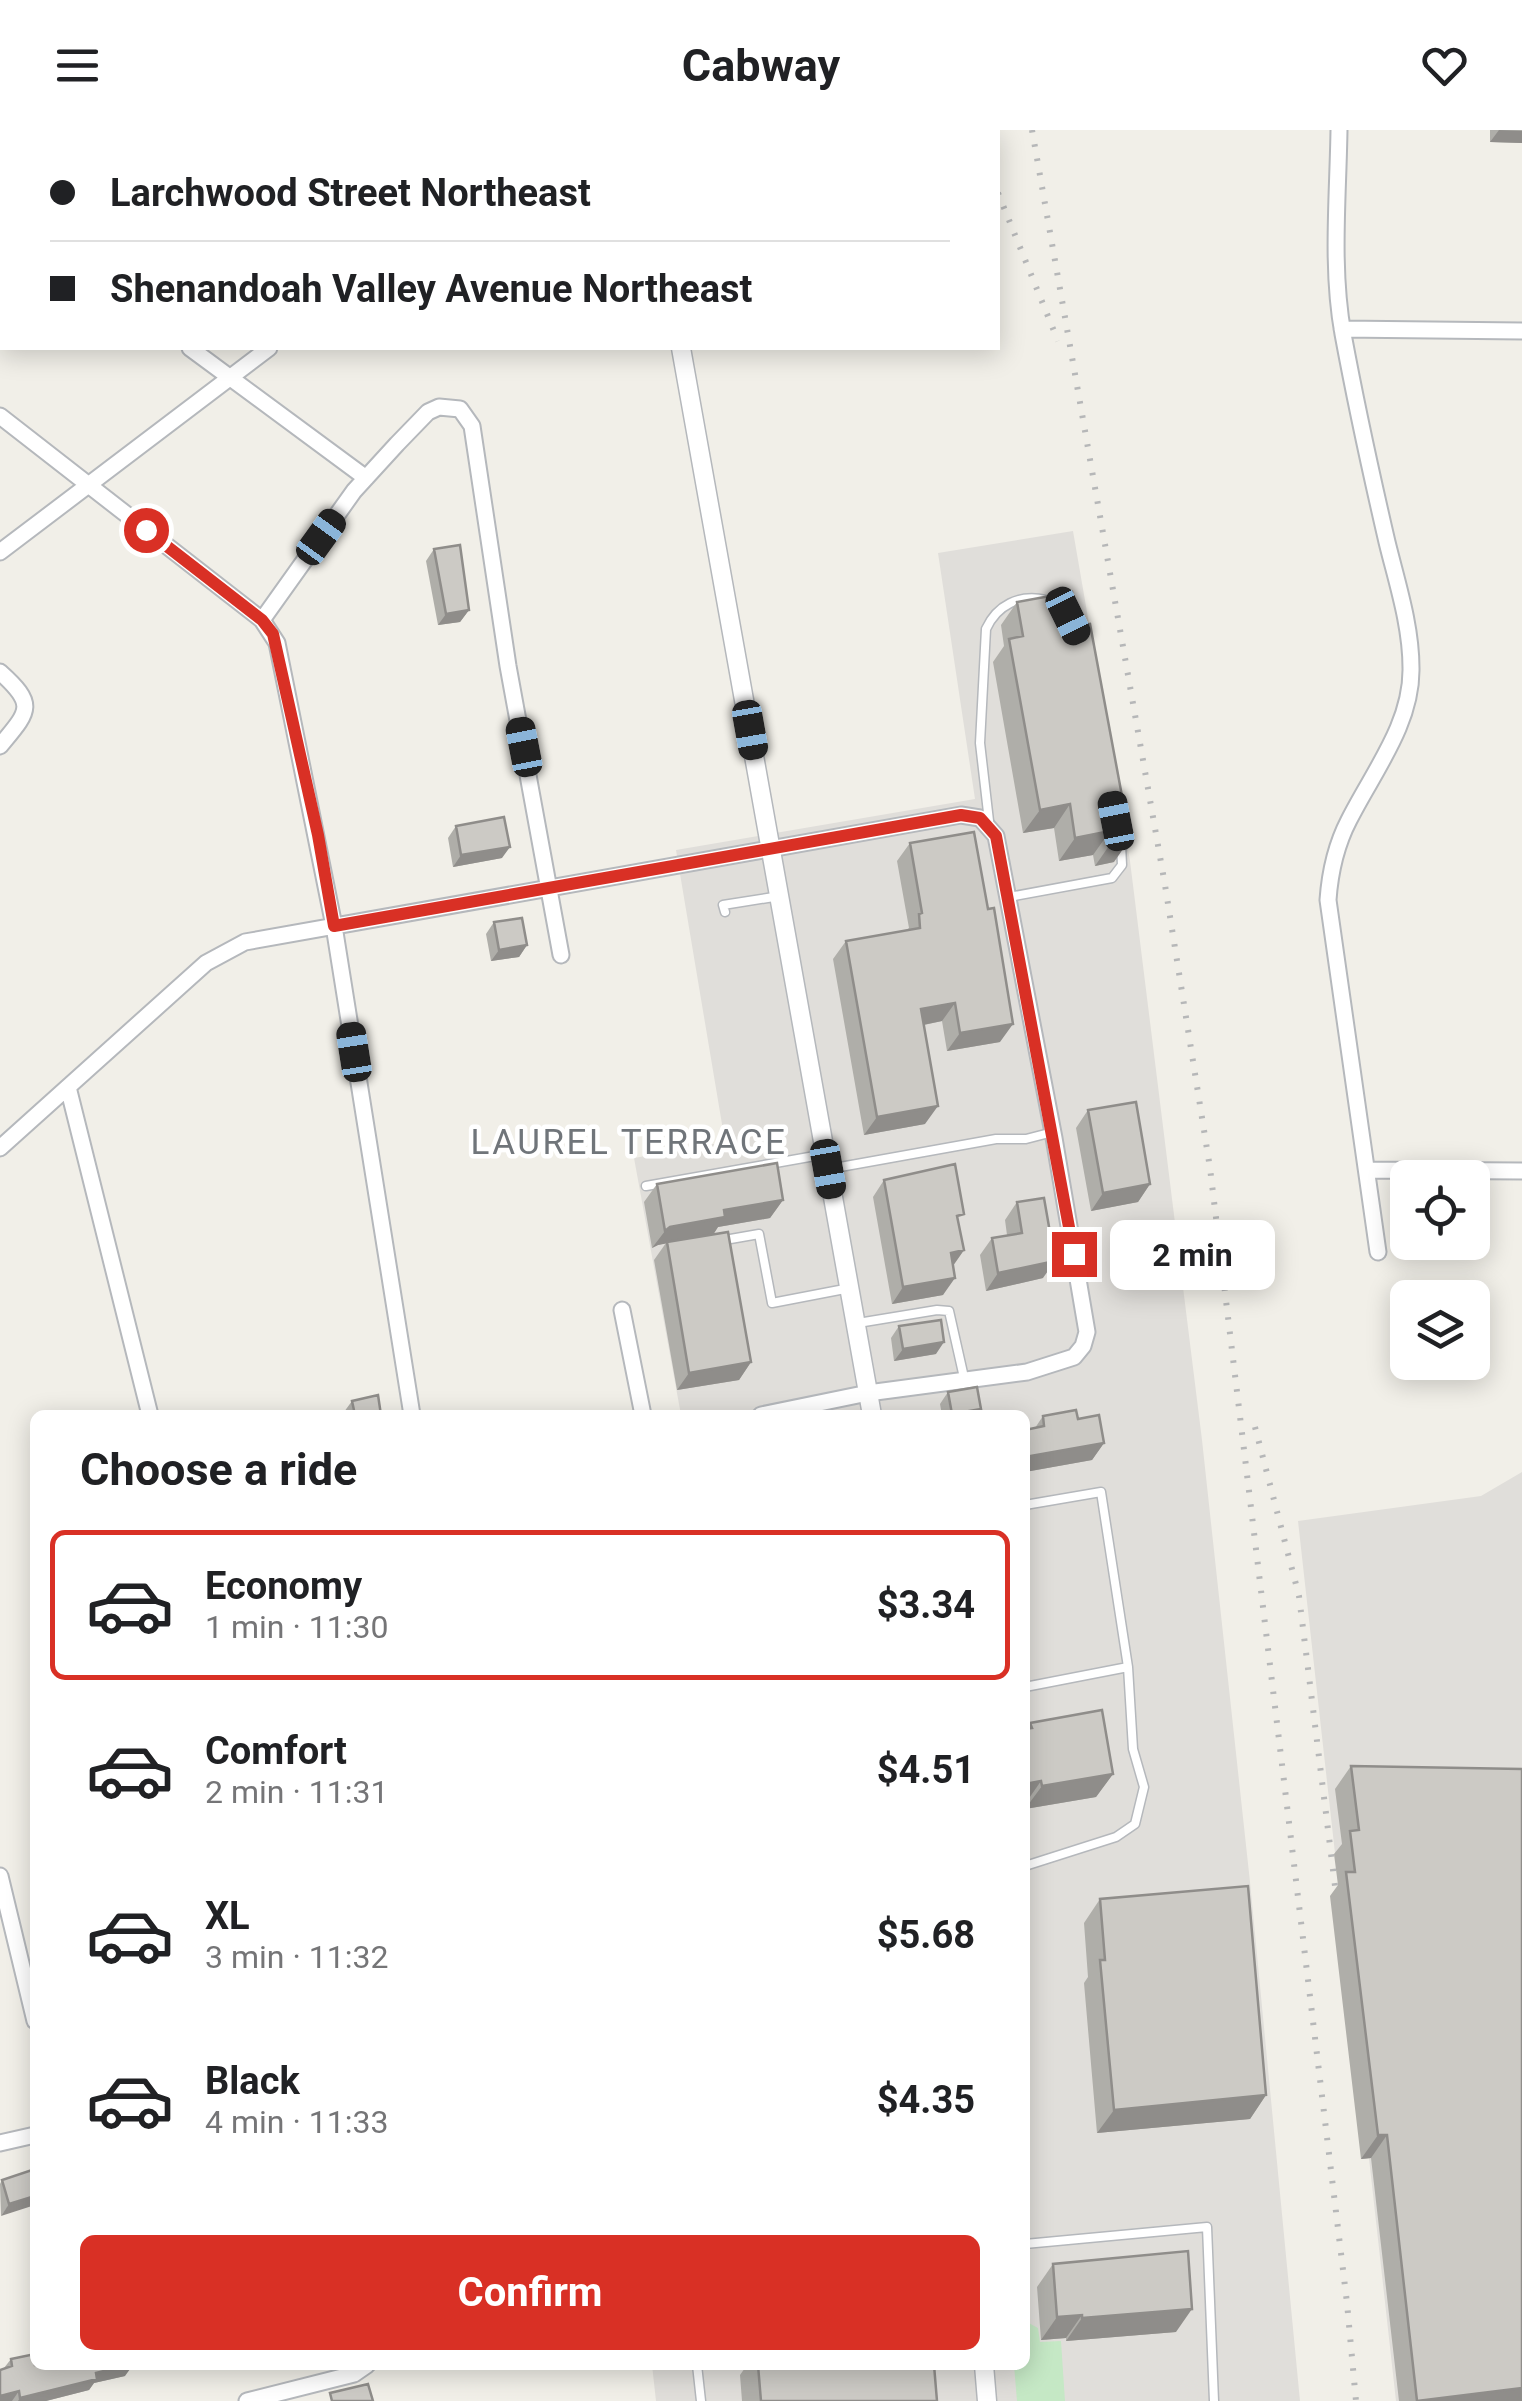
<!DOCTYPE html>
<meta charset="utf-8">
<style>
body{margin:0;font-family:Roboto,sans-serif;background:#f6f6f6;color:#202124;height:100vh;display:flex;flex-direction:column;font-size:38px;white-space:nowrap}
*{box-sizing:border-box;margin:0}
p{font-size:32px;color:#757577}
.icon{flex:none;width:55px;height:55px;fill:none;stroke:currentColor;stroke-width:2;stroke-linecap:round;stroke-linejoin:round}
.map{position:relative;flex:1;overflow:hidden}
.sheet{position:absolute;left:30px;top:1280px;width:1000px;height:960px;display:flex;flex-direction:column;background:#fff;border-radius:15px;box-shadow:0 5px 25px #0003}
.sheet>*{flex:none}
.hud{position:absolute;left:0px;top:0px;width:1000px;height:220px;box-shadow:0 5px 25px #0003;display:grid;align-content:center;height:220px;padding:0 50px;background:#fff}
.fabs{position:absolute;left:1390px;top:1030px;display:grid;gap:20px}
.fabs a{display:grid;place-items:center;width:100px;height:100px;border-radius:15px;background:#fff;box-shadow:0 5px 25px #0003;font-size:50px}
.end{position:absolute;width:45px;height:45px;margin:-22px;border:12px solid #d93025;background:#fff;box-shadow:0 0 0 5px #fff}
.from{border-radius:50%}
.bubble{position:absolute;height:70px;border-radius:15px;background:#fff;box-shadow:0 5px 25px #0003;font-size:32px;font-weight:700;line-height:70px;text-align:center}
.car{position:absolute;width:30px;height:60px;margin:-30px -15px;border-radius:12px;box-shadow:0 0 8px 2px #0007;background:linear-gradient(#222 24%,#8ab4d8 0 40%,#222 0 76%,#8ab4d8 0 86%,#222 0)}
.hud b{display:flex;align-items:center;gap:35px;height:95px;font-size:38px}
.hud b+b{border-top:2px solid #e0e0e0}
.hud i{width:25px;height:25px;background:#202124}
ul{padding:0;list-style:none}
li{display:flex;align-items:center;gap:30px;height:150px;margin:0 20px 15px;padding:0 30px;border:5px solid transparent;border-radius:15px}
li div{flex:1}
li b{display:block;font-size:38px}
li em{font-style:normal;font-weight:700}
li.active{border-color:#d93025}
li>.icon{width:90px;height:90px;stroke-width:1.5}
h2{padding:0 50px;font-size:45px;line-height:120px}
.primary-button{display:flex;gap:20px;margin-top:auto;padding:20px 50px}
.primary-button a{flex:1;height:115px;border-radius:15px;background:#d93025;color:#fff;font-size:40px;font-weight:700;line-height:115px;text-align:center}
header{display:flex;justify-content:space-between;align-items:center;height:130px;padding:0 50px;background:#fff;font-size:45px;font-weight:700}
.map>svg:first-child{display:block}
.industrial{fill:#e0deda}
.green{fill:#c5e8c5}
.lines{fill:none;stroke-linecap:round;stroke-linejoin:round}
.service-casing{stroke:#b5b8bc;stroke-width:11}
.minor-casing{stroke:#b5b8bc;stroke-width:19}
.tertiary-casing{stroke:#b5b8bc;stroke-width:21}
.service{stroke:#fff;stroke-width:8}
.minor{stroke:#fff;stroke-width:15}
.tertiary{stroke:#fff;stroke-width:18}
.rail{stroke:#b6b7b8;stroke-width:6;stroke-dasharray:2.5 12;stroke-linecap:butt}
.wall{fill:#afaea9}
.shaded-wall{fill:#8f8d8a}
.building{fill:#cccac5;stroke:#8f8d8a;stroke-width:2.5}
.route{stroke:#d93025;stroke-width:12}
.labels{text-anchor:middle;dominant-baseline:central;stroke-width:9;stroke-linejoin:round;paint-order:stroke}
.neighbourhood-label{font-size:35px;letter-spacing:2.5px;fill:#70757a;stroke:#fff}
</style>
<header><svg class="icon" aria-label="menu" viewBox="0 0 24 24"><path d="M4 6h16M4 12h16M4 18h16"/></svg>Cabway<svg class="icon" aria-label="heart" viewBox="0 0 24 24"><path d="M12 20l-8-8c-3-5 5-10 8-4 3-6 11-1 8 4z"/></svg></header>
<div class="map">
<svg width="1522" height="2271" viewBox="0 0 1522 2271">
<rect width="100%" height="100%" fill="#f1efe8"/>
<!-- industrial -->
<path class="industrial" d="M1073,401L1130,731L1202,1310L1250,1752L1300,2271H656L652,2235H1025V1285H681L634,1028L725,1012L676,720L975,669L938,423Z
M1522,1342V2271H1396L1298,1391L1481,1366Z"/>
<!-- green -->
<path class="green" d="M1025,2191L1038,2198L1040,2212L1061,2211L1065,2271H1017L1014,2235H1025Z"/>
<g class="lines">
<!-- service casing -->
<g class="service-casing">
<path id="service" d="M989,691L980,613L986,499C997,475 1019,464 1046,470
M1009,767L1112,748L1122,735L1121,715
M725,782L723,775L780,766
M829,1039L996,1009H1026L1053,1002
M646,1056L826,1024
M719,1111L759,1104L772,1173L850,1158
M858,1193L937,1180L949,1181L965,1252
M1025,1375L1101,1362L1128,1537L1025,1557
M1025,1736L1116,1707L1135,1694L1144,1657L1133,1619L1128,1537
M1025,2114L1207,2097L1214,2271
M697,2235L701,2271"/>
</g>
<!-- minor casing -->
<g class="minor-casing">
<path id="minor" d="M1339,0C1338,67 1331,138 1343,204C1356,274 1371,343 1387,412C1397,453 1411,495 1411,538C1412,594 1373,642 1349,690C1336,715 1330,742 1328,770L1378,1122
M90,2L95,0
M555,2L559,0
M0,44L2,43
M0,79L2,81
M1342,199L1522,201
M190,218L366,348
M0,286L262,490L277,513L334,796L412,1285
M0,422L269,218
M262,490L354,361L397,314L428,282L439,277L460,279L472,296L508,536L561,825
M0,542C37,575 29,581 0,616
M68,957L150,1285
M0,1018L206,833L245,812L961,685L980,688L996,706L1054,1008L1087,1202L1083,1216L1074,1227L1027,1242L868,1263L761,1285
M1367,1040L1522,1041
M622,1180L643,1285
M0,1746L35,1891
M0,2013L35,2005
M247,2271L354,2244L367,2235"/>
</g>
<!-- tertiary casing -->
<g class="tertiary-casing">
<path id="tertiary" d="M632,0V2
M681,218L872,1285
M984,2235L987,2271"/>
</g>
<!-- service -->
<use href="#service" class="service"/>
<!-- minor -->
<use href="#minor" class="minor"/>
<!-- tertiary -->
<use href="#tertiary" class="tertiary"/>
<!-- rail -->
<path class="rail" d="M971,0L972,2
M1032,0L1165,755L1210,1038L1347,2173L1356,2271
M998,63L1058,211
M1255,1297L1299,1466L1336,1764"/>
</g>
<!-- wall -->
<path class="wall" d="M766,0H873V2H766Z
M1490,0H1522V13L1490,12Z
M434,419L469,480L460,492L438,495L426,431Z
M1072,462L1114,732L1095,736L1093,725L1059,731L1054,698L1023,703L993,532L1004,516L1001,495L1017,472Z
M456,696L502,728L453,737L448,708Z
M910,713L1000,912L947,921L942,891L924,895L925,994L864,1005L833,829L846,811L907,800L909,798L897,731Z
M494,792L527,815L519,827L491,831L486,804Z
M1088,980L1150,1054L1138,1072L1091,1081L1076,998Z
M884,1050L958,1092L964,1120L953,1136L943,1165L892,1174L873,1067Z
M657,1054L783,1070L770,1088L718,1097L713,1104L751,1232L739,1250L677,1260L654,1130L666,1113L658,1115L652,1118L644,1072Z
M1017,1072L1043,1148L986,1161L980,1125L992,1108L1007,1105L1005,1090Z
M899,1196L936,1224L894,1231L891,1208Z
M948,1262L976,1285H942L940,1274Z
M352,1271L381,1285H344V1282Z
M1043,1286L1078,1289L1104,1313L1092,1330L1025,1342V1300L1035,1298Z
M1030,1593L1113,1644L1096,1667L1025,1679V1599Z
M1351,1636L1522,2271H1399L1371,2028L1361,2029L1330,1766L1338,1755L1334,1724L1342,1714L1335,1659Z
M1100,1769L1266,1965L1250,1989L1097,2003L1084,1853L1088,1847L1084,1793Z
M35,2039L1,2086L0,2054L2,2050Z
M1053,2134L1176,2202L1066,2211V2208L1041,2210L1037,2157Z
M11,2229L35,2235L125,2246L94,2253L89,2260L46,2271H0L4,2238Z
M747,2235H758L937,2271H742L740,2245Z"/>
<!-- shaded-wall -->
<path class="shaded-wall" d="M1499,0L1522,1V13L1490,12Z
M469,480L460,492L438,495L446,484Z
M1070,674L1054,698L1023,703L1040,680Z
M1110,701L1093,725L1059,731L1075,708Z
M1130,709L1114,732L1095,736L1111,713Z
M510,717L502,728L453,737L461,725Z
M527,815L519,827L491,831L499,820Z
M955,873L942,891L908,898L921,879Z
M1013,894L1000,912L947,921L960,903Z
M938,976L925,994L864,1005L877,987Z
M1150,1054L1138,1072L1091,1081L1103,1063Z
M783,1070L770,1088L718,1097L713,1105L658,1115L652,1118L665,1101L670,1097L724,1080Z
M964,1120L952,1137L951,1123Z
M1055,1131L1043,1148L986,1161L998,1143Z
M955,1148L943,1165L892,1174L903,1157Z
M944,1212L936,1224L894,1231L903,1219Z
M751,1232L739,1250L677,1260L689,1243Z
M981,1279L976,1285H951L952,1284Z
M1104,1313L1092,1330L1025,1342V1327Z
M1113,1644L1096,1667L1025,1679L1042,1656Z
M1041,1651L1025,1674V1654Z
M1266,1965L1250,1989L1097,2003L1114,1980Z
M1378,2005H1387L1371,2028L1361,2029Z
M35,2066V2075L1,2086L9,2074Z
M1192,2179L1176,2202L1066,2211L1082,2188Z
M1082,2185L1066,2208L1041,2210L1057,2187Z
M129,2235H133L125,2246L94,2253L89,2260L46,2271H18L20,2268L96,2243Z
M1522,2258V2271H1417Z
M19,2261L12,2271H0V2266Z"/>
<!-- building -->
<path class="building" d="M784,0H873V2H784Z
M460,415L469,480L446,484L434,419Z
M1072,462L1078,496L1090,494L1130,709L1111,713L1110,701L1075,708L1070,674L1040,680L1009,509L1023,506L1017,472Z
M504,687L510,717L461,725L456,696Z
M974,702L988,779L994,778L1013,894L960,903L955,873L921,879L938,976L877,987L846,811L920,798L919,784L922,783L910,713Z
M522,788L527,815L499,820L494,792Z
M1136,972L1150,1054L1103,1063L1088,980Z
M777,1033L783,1070L724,1080L725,1087L670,1097L665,1101L657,1054Z
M955,1034L964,1084L957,1086L964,1120L951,1123L955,1148L903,1157L884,1050Z
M1044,1068L1055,1131L998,1143L992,1108L1022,1103L1017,1072Z
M728,1102L751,1232L689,1243L667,1112Z
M941,1190L944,1212L903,1219L899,1196Z
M977,1257L981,1279L952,1284L948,1262Z
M378,1265L381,1285H355L352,1271Z
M1076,1280L1078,1289L1099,1285L1104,1313L1025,1327V1300L1044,1296L1043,1286Z
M1102,1580L1113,1644L1042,1656L1041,1651L1025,1654V1599L1032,1598L1030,1593Z
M1351,1636L1522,1639V2258L1417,2271L1387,2005H1378L1346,1742H1355L1350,1701L1359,1700Z
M1248,1756L1266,1965L1114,1980L1100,1830H1105L1100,1769Z
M35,2039V2066L9,2074L2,2050Z
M1188,2121L1192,2179L1082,2188V2185L1057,2187L1053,2134Z
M35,2224V2235H129L96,2243L97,2249L20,2268L19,2261L0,2266V2240L12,2236L11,2229Z
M758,2235H934L937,2271H761Z
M368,2254L373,2271H332L330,2263Z"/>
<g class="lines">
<!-- route -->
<path class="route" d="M146,400L262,490L273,504L318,705L334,796L961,685L980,688L996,706L1074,1124"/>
</g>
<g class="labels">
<!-- neighbourhood labels -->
<g class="neighbourhood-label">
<text x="629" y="1012">LAUREL TERRACE</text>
</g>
</g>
</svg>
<div class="fabs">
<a><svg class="icon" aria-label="locate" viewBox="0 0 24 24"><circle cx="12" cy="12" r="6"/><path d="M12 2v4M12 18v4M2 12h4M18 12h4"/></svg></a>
<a><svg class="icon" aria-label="layers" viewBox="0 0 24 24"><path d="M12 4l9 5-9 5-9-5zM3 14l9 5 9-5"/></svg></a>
</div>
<i class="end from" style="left:146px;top:400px"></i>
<i class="end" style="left:1074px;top:1124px"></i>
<div class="bubble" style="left:1110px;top:1090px;width:165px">2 min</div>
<i class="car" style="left:321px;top:407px;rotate:36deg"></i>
<i class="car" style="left:1068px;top:486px;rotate:154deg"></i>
<i class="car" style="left:750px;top:600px;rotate:170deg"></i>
<i class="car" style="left:524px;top:617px;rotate:349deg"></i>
<i class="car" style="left:1116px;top:691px;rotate:349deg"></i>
<i class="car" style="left:354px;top:922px;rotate:351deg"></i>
<i class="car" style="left:828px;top:1039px;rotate:170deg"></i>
<div class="hud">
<b><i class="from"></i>Larchwood Street Northeast</b>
<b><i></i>Shenandoah Valley Avenue Northeast</b>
</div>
<section class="sheet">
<h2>Choose a ride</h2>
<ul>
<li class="active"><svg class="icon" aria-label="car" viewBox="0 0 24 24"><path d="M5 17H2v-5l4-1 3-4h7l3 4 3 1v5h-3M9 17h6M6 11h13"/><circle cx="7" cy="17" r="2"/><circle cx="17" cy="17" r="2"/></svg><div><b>Economy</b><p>1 min · 11:30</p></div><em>$3.34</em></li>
<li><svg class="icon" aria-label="car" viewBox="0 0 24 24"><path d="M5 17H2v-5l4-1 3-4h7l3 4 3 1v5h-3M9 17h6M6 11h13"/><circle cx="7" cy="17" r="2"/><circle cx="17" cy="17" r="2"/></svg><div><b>Comfort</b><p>2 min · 11:31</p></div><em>$4.51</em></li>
<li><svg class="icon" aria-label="car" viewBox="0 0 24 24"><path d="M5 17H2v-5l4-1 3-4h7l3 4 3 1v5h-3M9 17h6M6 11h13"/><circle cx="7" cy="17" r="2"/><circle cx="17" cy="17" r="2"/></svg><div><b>XL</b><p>3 min · 11:32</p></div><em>$5.68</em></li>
<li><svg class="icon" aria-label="car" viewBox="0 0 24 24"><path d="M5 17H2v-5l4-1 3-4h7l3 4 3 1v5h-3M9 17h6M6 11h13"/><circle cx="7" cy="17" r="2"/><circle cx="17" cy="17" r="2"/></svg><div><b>Black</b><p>4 min · 11:33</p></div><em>$4.35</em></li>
</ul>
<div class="primary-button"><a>Confirm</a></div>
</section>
</div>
